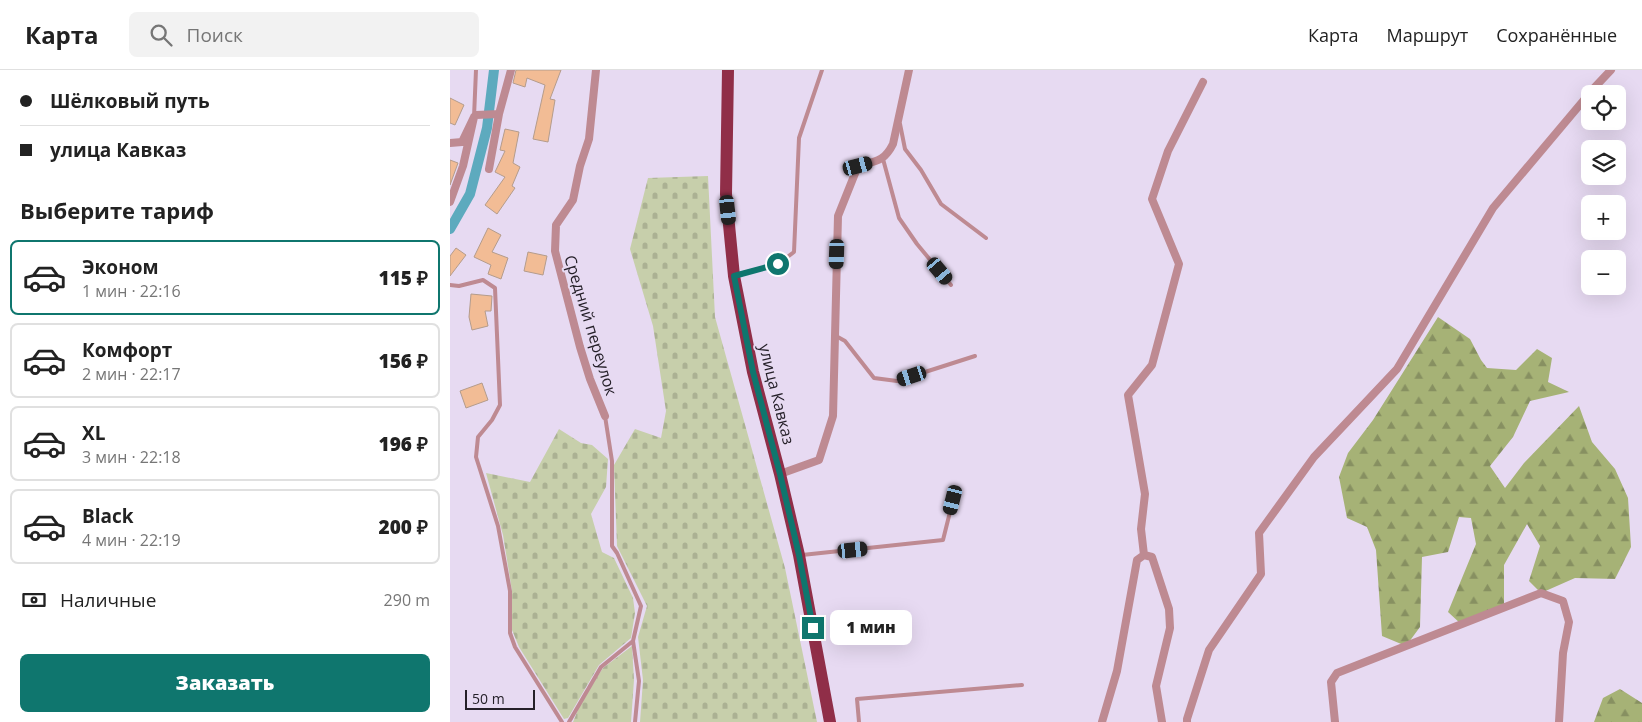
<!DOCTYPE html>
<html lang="ru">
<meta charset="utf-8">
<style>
body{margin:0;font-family:"Open Sans",sans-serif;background:#f2f2f2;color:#222;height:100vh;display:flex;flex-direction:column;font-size:19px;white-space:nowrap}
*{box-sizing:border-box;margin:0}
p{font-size:16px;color:#767676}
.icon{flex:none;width:28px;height:28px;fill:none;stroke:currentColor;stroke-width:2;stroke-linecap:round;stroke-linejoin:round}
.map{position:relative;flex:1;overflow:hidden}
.side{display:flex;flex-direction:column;background:#fff;width:450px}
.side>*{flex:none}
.hud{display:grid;align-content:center;height:110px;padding:0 20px;background:#fff}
.controls{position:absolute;left:1131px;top:15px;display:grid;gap:10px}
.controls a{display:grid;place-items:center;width:45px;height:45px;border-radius:8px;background:#fff;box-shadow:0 5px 20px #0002;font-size:25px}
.scale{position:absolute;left:15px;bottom:12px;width:70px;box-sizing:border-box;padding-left:5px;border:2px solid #252029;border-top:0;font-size:14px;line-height:18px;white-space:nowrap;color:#252029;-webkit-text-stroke:4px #e7daf2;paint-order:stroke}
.end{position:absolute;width:22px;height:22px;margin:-11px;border:6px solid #0f766e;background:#fff;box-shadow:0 0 0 2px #fff}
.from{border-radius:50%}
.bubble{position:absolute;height:35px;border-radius:8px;background:#fff;box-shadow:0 5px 20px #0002;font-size:16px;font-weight:800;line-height:35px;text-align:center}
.car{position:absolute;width:15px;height:30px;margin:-15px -8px;border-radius:6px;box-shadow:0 0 4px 1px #0007;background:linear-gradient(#222 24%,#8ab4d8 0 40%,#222 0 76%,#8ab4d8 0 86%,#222 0)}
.hud b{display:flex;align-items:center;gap:18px;height:48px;font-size:19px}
.hud b+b{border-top:1px solid #e0e0e0}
.hud i{width:12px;height:12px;background:#222}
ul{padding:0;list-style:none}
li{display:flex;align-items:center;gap:15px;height:75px;margin:0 10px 8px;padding:0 10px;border:2px solid #e0e0e0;border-radius:8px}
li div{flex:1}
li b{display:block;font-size:19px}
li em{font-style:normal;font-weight:800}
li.selected{border-color:#0f766e}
li>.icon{width:45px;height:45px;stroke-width:1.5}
h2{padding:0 20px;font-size:22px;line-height:60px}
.pay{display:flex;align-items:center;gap:12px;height:55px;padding:0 20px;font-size:19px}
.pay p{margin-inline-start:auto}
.cta{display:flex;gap:10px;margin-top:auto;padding:10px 20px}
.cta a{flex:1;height:58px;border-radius:8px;background:#0f766e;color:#fff;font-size:20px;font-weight:800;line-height:58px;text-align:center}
header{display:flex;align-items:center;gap:30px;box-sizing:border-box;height:70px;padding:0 25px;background:#fff;border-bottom:1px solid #e0e0e0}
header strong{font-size:24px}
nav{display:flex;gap:28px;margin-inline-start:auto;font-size:18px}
.search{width:350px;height:45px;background:#f2f2f2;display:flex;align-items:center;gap:12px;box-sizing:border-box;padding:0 18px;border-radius:8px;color:#767676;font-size:19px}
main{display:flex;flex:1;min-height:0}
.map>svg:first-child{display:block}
.forest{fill:url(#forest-firs)}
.cemetery{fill:url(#cemetery-stones)}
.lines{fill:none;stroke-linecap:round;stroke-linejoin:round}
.canal{stroke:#5daabe;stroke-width:10}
.building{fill:#f2bc95;stroke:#b49c8c}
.service{stroke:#be8a92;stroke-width:4}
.minor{stroke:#be8a92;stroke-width:8}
.trunk{stroke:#902e48;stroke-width:12}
.route{stroke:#0f766e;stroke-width:6}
.labels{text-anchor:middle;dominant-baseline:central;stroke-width:4;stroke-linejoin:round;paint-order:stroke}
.street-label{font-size:16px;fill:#252029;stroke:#e7daf2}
</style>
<header>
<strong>Карта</strong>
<div class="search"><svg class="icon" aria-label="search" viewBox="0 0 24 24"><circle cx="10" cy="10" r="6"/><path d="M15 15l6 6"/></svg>Поиск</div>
<nav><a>Карта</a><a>Маршрут</a><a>Сохранённые</a></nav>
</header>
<main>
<section class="side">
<div class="hud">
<b><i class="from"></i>Шёлковый путь</b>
<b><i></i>улица Кавказ</b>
</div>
<h2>Выберите тариф</h2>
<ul>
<li class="selected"><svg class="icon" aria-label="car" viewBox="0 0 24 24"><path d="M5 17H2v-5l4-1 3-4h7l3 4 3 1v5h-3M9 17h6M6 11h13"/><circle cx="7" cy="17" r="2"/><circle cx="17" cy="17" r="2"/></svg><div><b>Эконом</b><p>1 мин · 22:16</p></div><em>115 ₽</em></li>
<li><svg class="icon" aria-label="car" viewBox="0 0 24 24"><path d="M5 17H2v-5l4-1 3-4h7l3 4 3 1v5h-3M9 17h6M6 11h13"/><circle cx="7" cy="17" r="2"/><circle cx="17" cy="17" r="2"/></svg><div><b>Комфорт</b><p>2 мин · 22:17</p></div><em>156 ₽</em></li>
<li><svg class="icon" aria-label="car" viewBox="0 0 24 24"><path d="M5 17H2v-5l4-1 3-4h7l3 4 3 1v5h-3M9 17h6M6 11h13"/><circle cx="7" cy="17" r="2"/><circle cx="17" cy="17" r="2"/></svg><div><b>XL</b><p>3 мин · 22:18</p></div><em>196 ₽</em></li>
<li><svg class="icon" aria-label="car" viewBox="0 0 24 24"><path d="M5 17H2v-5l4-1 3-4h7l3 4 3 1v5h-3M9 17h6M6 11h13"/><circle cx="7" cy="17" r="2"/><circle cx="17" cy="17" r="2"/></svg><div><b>Black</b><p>4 мин · 22:19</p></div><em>200 ₽</em></li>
</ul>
<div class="pay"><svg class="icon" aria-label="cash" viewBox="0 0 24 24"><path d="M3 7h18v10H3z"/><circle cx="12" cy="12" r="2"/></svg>Наличные<p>290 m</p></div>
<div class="cta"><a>Заказать</a></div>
</section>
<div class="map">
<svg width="1192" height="652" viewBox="0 0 1192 652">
<defs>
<pattern id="forest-firs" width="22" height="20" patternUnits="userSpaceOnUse" patternTransform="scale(1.25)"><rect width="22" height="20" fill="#a6b276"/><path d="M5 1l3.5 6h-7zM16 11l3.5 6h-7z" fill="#879061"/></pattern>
<pattern id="cemetery-stones" width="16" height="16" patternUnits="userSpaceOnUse" patternTransform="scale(1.25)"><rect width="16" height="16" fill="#c7cfab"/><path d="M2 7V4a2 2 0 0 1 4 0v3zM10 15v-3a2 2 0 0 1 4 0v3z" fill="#abb193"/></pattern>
</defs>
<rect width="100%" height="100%" fill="#e7daf2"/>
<!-- forest -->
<path class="forest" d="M988,247L1020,269L1031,290L1037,298L1066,300L1087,279L1102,288L1098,312L1119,322L1080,331L1063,367L1040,396L1055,418L1074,393L1129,336L1142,372L1165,399L1178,428L1181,477L1165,509L1125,508L1091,523L1079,511L1090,476L1077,454L1054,495V538L1011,554L998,542L1026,474L1021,448L1009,447L998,482L972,487L970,557L956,576L932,566L926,480L917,457L897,448L889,407L898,383L923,350Z
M1170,619L1192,633V652H1144L1153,628Z"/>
<!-- cemetery -->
<path class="cemetery" d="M258,106L265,247L335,498L367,652H190L193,610L188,567L197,536L167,476L164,395L185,359L211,368L216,341L203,256L180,179L198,108Z
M109,359L131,373L142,375L158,389L156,417L141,444L152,482L164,488L183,528L185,543L181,568L149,595L118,648L114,649L69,577L62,560V521L53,465L36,403L80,412Z
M182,576L184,610L181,652H123L132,630L153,598Z"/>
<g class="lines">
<!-- canal -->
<path class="canal" d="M0,159L20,124L37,58L44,0"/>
</g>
<!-- building -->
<path class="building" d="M66,0H111L100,29L105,30L98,72L83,69L95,15L77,8L75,17L63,13Z
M0,28L14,35L5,55L0,53Z
M55,59L69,62L63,93L70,97L62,116L65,118L47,144L35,135L55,107L45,102L55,81L50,80Z
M0,90L8,93L0,115Z
M38,158L51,165L42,182L58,188L51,209L38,204L41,195L24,187Z
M6,178L16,185L0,206V186Z
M78,182L97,186L93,205L74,201Z
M21,224L42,226L41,241H35L38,256L22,260L19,247Z
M32,313L38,330L16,338L10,321Z"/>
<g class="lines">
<!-- service -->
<path class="service" d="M24,47L26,0
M450,54L455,79L471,100L491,134L536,168
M433,89L449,148L467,174L501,215
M286,205L328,194L344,182L349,68L372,0
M0,215L9,216L33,210L45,218L50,335L42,350L28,367L26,387L48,456L60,521V563L65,577L112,652
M386,266L395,271L424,308L447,311L525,286
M155,346L162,391V476L167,483L191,536L183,571L189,611L185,652
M352,485L493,470L503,430
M119,652L151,597L183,571
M409,652L407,629L572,615"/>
<!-- minor -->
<path class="minor" d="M146,0L139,69L130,96L123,130L106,155L105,181L130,277L140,309L155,346
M0,73L12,72L24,47L26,45L49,44
M39,99L49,44L61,0
M0,132L13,96L24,47
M330,404L369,390L383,346L388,146L408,96C426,91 434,92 443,74L459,0
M694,485L691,459L695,424L678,325L702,295L729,194L702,129L718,81L753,12
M652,652L667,601L687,490L694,485L702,487L719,539L720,558L706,616L712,652
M737,652V649L759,580L811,504L809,463L864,387L947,299L1043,138L1144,18L1161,0
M885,652L881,612L887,603L1091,523L1113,531L1119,552L1113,583L1109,652"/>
<!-- trunk -->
<path class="trunk" d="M278,0L276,124L284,206L303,302L330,404L349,485L380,652"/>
</g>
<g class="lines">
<!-- route -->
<path class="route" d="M328,194L284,206L303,302L330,404L349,485L363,558"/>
</g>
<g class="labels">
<!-- street labels -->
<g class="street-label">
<text transform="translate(141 255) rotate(73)">Средний переулок</text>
<text transform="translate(327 324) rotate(76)">улица Кавказ</text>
</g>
</g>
</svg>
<div class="controls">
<a><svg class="icon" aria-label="locate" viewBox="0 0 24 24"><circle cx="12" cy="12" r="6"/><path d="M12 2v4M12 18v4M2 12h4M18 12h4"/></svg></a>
<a><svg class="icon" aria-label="layers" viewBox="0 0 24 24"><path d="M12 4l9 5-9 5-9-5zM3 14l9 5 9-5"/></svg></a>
<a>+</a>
<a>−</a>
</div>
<div class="scale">50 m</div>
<i class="end from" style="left:328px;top:194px"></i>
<i class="end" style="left:363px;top:558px"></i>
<div class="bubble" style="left:380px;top:540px;width:82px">1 мин</div>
<i class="car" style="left:408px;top:96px;rotate:75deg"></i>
<i class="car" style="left:278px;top:140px;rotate:174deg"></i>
<i class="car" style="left:387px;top:184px;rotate:182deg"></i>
<i class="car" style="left:490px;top:201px;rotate:140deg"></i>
<i class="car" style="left:462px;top:306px;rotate:252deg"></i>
<i class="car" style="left:503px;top:430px;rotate:194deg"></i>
<i class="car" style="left:403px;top:480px;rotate:84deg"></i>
</div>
</main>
